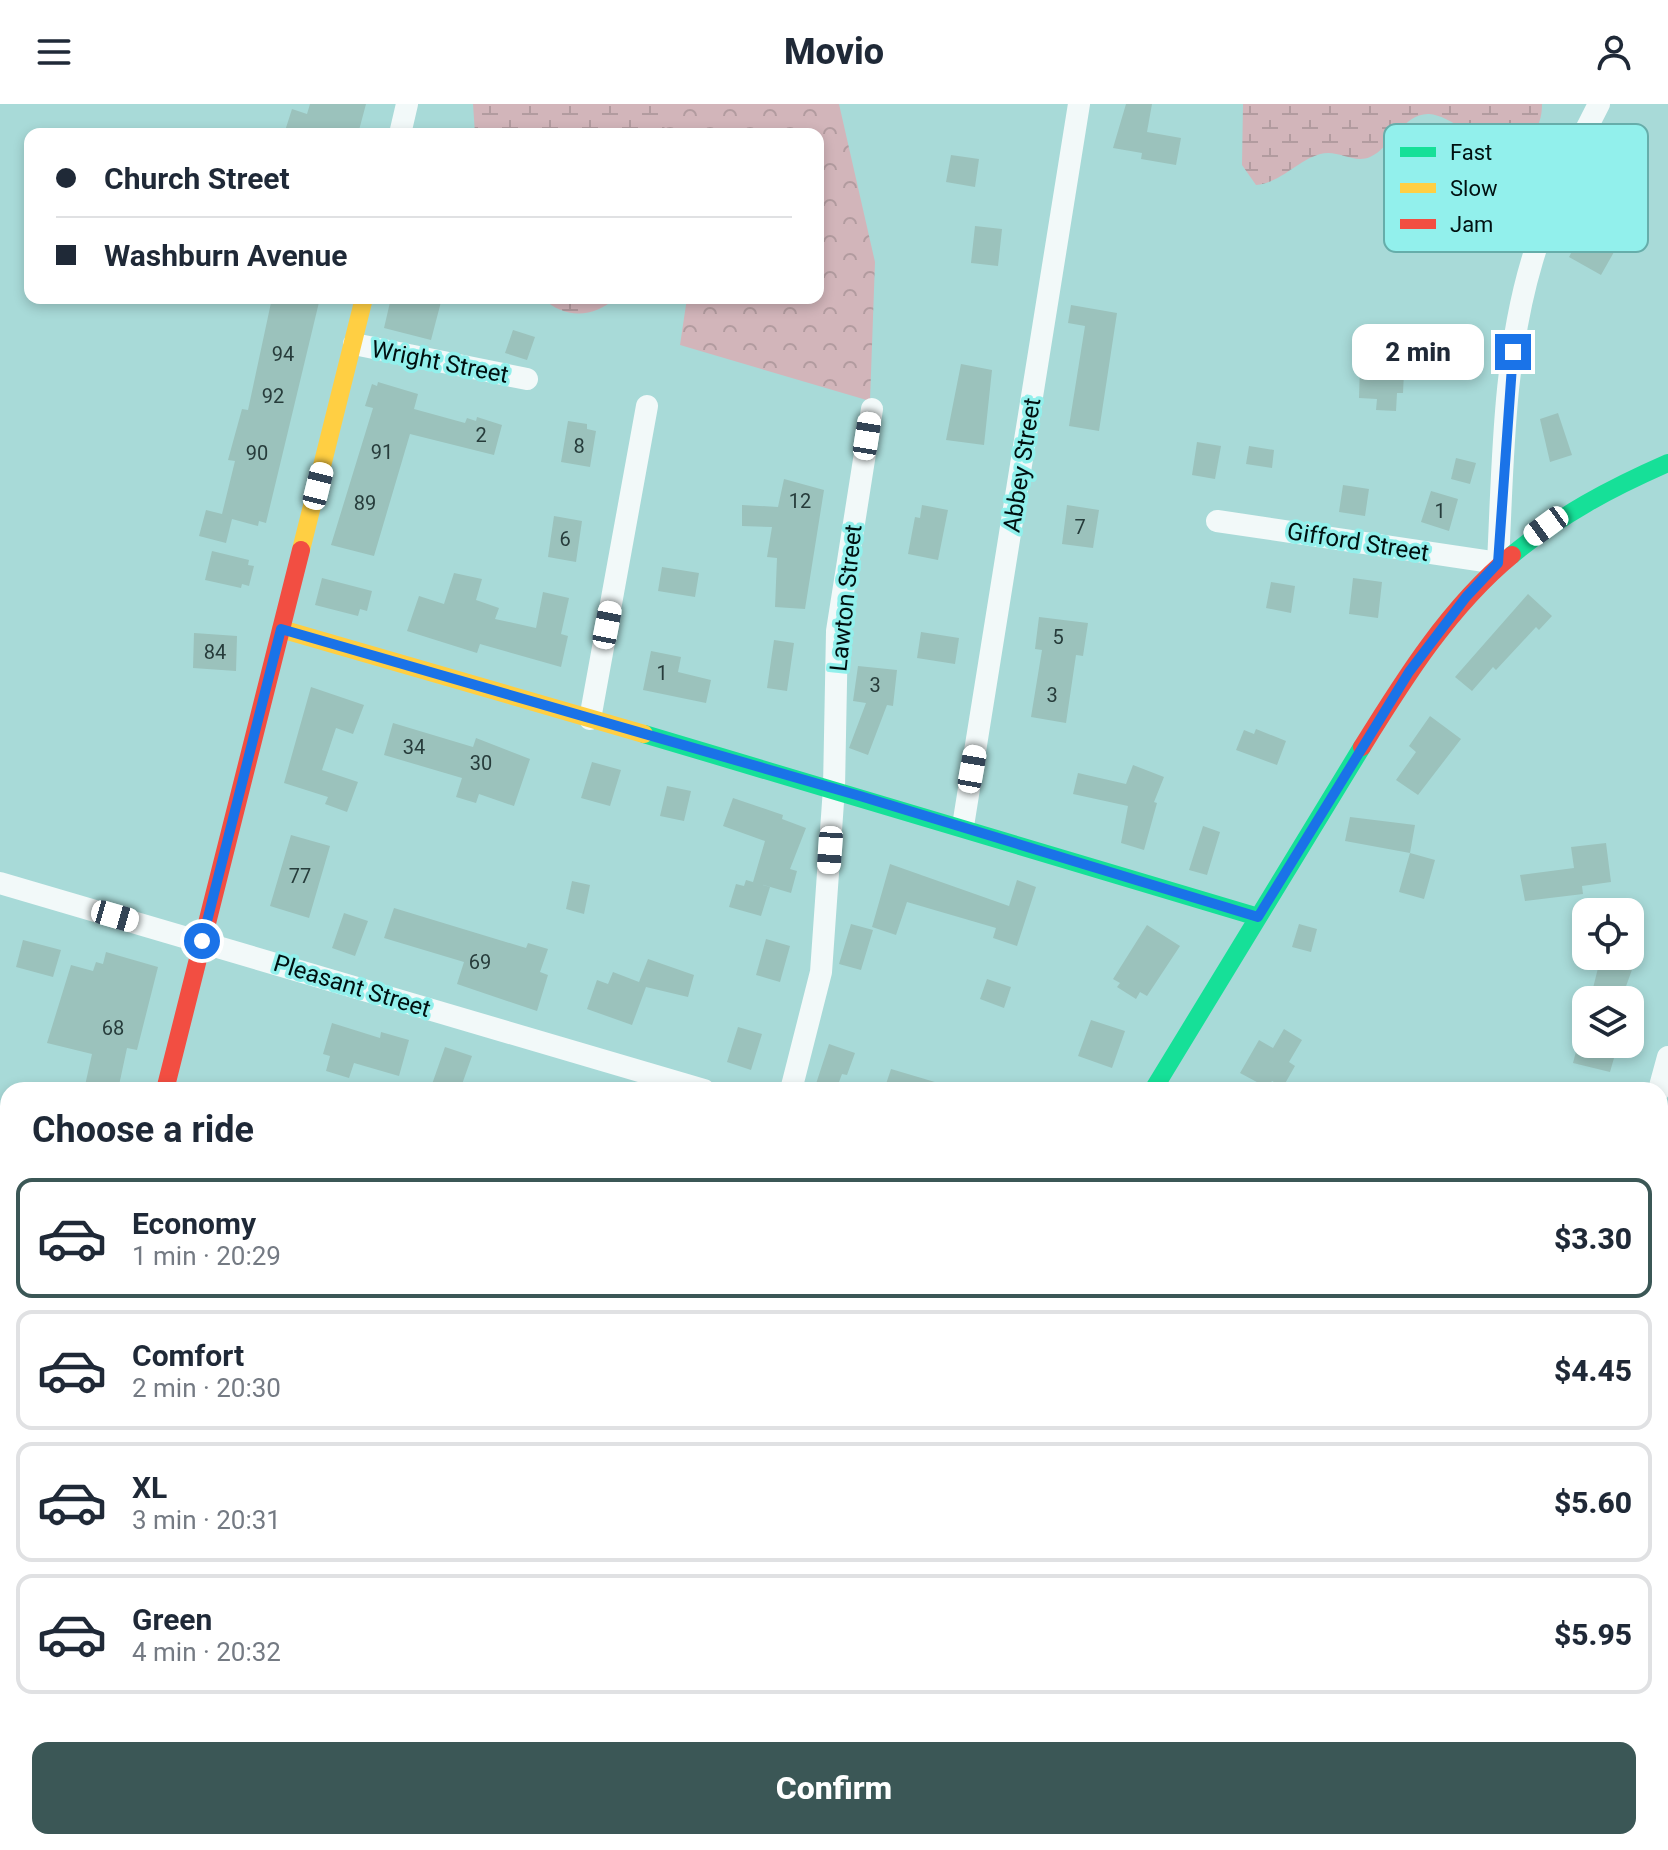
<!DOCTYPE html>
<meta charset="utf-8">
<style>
body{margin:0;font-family:Roboto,sans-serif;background:#f6f6f7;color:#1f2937;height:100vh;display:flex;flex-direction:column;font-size:30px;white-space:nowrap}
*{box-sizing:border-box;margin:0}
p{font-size:26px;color:#747a83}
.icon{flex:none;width:44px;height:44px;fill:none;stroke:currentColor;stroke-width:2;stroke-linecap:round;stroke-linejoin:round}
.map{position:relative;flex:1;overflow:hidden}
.details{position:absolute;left:0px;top:978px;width:1668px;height:768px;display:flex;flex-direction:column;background:#fff;border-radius:24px 24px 0 0;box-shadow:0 4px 12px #0003}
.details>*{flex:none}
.hud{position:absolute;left:24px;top:24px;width:800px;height:176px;border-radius:16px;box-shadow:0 4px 12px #0003;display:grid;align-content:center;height:176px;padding:0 32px;background:#fff}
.tools{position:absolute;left:1572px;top:794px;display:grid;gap:16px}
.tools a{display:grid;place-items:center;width:72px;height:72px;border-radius:16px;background:#fff;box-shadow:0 4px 12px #0003;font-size:40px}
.end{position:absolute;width:36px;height:36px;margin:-18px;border:10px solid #1a73e8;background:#fff;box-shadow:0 0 0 4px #fff}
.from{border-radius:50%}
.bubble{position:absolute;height:56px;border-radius:16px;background:#fff;box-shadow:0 4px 12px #0003;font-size:26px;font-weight:800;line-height:56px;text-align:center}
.car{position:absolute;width:24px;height:48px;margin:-24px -12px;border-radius:10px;box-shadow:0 0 6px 2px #0007;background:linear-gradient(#fff 24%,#345 0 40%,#fff 0 76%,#345 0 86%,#fff 0)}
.hud b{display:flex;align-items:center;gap:28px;height:76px;font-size:30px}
.hud b+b{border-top:2px solid #e0e1e3}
.hud i{width:20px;height:20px;background:#1f2937}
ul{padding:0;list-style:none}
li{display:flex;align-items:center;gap:24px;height:120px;margin:0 16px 12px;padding:0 16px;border:4px solid #e0e1e3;border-radius:16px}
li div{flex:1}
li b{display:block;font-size:30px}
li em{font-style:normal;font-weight:800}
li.on{border-color:#3b5756}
li>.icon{width:72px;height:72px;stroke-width:1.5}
h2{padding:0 32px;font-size:36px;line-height:96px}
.action{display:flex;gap:16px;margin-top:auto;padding:16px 32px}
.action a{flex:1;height:92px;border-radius:16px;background:#3b5756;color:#fff;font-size:32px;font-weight:800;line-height:92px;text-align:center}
header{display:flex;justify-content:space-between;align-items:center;height:104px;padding:0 32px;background:#fff;font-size:36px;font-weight:800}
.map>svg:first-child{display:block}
.wetland{fill:url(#wetland-marsh)}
.park{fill:url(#park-crowns)}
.building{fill:#9bc2bc}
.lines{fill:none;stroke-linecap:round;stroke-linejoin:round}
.street{stroke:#f2f9f9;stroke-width:22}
.fast{stroke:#16e098;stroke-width:18}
.slow{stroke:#ffcf43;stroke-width:18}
.jam{stroke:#f24e42;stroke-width:18}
.route{stroke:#1a73e8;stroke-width:10}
.labels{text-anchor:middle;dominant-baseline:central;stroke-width:7;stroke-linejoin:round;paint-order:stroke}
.number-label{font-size:20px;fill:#273c3b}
.street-label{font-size:24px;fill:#001010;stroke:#92f0ec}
.key{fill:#92f0ec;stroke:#66adaa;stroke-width:2}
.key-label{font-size:22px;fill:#001010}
</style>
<header><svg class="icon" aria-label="menu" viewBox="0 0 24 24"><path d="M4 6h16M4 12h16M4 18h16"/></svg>Movio<svg class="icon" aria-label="person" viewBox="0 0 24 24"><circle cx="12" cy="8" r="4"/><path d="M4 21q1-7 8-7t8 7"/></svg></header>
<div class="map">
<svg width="1668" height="1746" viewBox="0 0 1668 1746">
<defs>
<pattern id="wetland-marsh" width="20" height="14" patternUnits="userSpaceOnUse" patternTransform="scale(2)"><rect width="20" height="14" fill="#d2b5ba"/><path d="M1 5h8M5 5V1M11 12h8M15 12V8" fill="none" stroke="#b29b9f"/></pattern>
<pattern id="park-crowns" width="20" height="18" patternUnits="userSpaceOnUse" patternTransform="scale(2)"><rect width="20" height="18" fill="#d2b5ba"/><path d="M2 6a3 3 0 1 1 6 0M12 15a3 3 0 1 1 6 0" fill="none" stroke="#b29b9f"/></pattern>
</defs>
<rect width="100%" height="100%" fill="#a8dad8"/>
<!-- wetland -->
<path class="wetland" d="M473,0H684L674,30H475Z
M1243,0H1542C1542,13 1539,23 1530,33C1501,65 1457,11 1429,10C1403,9 1391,44 1370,53C1356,59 1342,49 1328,49C1302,50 1285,78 1256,81L1242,61Z
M543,194H615C595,214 563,215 543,194Z"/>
<!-- park -->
<path class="park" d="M659,0H839L875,158L870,297L680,241L687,194H818V30H666Z"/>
<!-- building -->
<path class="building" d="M310,0H366L358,30H284L292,5L307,10Z
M1126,0H1152L1147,28L1181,34L1176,61L1141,55L1142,49L1113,44Z
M951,51L979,55L975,83L946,78Z
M1594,107L1627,125L1601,171L1569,153Z
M975,122L1002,125L998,162L971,159Z
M272,194H320L266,419L259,417L258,422L232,415L226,439L199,432L206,406L222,410L235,357L228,356L242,305L248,306Z
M391,194H442L431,236L384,224Z
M1071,201L1117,209L1099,327L1069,322L1085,222L1068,219Z
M513,226L535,233L527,256L505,249Z
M961,260L992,266L984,341L946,336Z
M1360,260H1378V268H1404L1403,289H1397L1396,307L1376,306L1377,295L1359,294Z
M378,278L418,290L414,305L465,319L467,314L476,317L477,313L502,321L494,351L410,330L374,452L331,441L373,304L365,302L372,280L377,282Z
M1558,309L1572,351L1550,358L1540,315Z
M568,317L587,320V325L596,327L590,363L561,358Z
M1197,338L1221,342L1215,375L1192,371Z
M1249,342L1274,346L1272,364L1246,360Z
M1456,354L1476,359L1470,380L1451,375Z
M784,375L824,386L805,505L775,503L777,454L767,453L772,423L742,422V401L778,403Z
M1343,381L1369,385L1365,412L1339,408Z
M1431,387L1458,395L1449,427L1421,418Z
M922,401L948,406L938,456L908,450L915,413L920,414Z
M1067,401L1099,406L1093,444L1062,440Z
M554,412L582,417L576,458L548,453Z
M212,447L249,456L248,461L254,462L249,482L242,480L241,484L205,476Z
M662,463L699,469L695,493L658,487Z
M454,469L482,475L476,496L499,504L495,515L536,524L543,488L569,494L561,530L568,532L561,563L480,540L477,549L407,527L419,492L444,500Z
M322,474L372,487L367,507L360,505L358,512L315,501Z
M1353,474L1382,478L1378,514L1349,510Z
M1271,478L1295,482L1291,509L1266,504Z
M1528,490L1552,512L1539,526L1536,523L1496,566L1493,563L1472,587L1455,573Z
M1039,513L1088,519L1083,552L1076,551L1066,619L1031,613L1042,546L1035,545Z
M921,528L959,534L955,560L917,554Z
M194,529L237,532L236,567L193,564Z
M774,536L794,539L787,587L767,584Z
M651,547L681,553L678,568L711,576L706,599L643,586Z
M858,562L897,566L893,602L887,601L868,651L849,644L866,599L853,597Z
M311,583L364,601L353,630L336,624L322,666L358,678L347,708L325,700L328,693L284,679Z
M1430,612L1461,635L1418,691L1396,676L1416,648L1409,642Z
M393,619L473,643L476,634L530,655L514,702L479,690L476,699L456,693L462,674L384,651Z
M1256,625L1286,637L1277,661L1236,646L1244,626L1254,630Z
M592,658L621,666L610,702L581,694Z
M1133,661L1164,673L1154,698L1157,699L1144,746L1121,739L1128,702L1073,690L1078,669L1126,680Z
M667,682L691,687L684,717L660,712Z
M733,694L783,711L782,715L806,724L790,765L797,767L791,789L753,778L765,737L723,722Z
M1350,713L1415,721L1410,749L1345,737Z
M1203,722L1220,728L1207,771L1189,766Z
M291,731L330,742L309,814L270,802Z
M1606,739L1611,778L1582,782L1583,790L1525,797L1520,771L1574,764L1571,743Z
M1410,749L1435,756L1424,795L1399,788Z
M890,760L1009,802L1017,776L1036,783L1017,842L993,834L996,824L907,798L896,831L872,823Z
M746,776L770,783L761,812L729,803L736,780L744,782Z
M572,777L590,781L584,810L566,805Z
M394,804L526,844L528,839L548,845L540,868L548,871L537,907L457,880L464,858L384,834Z
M344,809L368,817L355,852L332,844Z
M851,820L873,826L861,866L839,860Z
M1299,820L1317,825L1311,848L1292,843Z
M1147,821L1180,842L1147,892L1140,888L1136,895L1117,883L1120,879L1113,875Z
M766,835L790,842L780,878L756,871Z
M23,836L61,846L53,873L16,863Z
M106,848L158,863L137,946L127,944L118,986H84L92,950L47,939L71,861L93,867L96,858L103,860Z
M1601,852H1637L1621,896H1590Z
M648,855L694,871L688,893L646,883L632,921L587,905L597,876L608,880L613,868L639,878Z
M987,875L1011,883L1004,904L980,895Z
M1091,916L1125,927L1112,964L1078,952Z
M332,919L380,934L381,928L409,936L399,972L354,959L349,974L326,967L330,952L323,950Z
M738,923L762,930L751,966L727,958Z
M1284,925L1302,936L1289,958L1295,962L1283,983L1272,977L1268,984L1240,969L1259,936L1273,944Z
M829,940L855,949L847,971L842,970L836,986H814Z
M1578,940H1618L1610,968L1573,959Z
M445,943L472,952L460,986H430Z
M891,965L945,981L944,986H884Z"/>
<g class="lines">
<!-- street -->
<path class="street" d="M400,30L407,0
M354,240L527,275
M1217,417L1498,459C1503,359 1503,254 1532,157C1548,103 1573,50 1599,0
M590,615L647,302
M963,722L1079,0
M0,779L704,986
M791,986L821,868L834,684L837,527L872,305
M1659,986L1668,953
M0,1115L8,1117
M1660,1269L1668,1272
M1660,1435L1668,1436
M0,1454L8,1457
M0,1681L8,1651
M962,1738L989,1746
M693,1746L698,1738
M1454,1746L1456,1738"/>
<!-- fast -->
<path class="fast" d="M1512,451C1560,411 1611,384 1668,359
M644,630L1258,813
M1153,986L1362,643"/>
<!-- slow -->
<path class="slow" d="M301,446L364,194
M281,525L644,630"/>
<!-- jam -->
<path class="jam" d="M1362,643C1404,575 1449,503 1512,451
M165,986L301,446"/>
</g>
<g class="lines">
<!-- route -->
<path class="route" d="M202,837L281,525L860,692L1258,813L1409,568L1466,493L1498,459L1513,248"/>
</g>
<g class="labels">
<!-- number labels -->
<g class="number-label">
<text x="283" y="250">94</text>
<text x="273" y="292">92</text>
<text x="481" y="331">2</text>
<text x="579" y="342">8</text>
<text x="382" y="348">91</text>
<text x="257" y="349">90</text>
<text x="800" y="397">12</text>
<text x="365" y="399">89</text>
<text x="1440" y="407">1</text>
<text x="1080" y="423">7</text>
<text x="565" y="435">6</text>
<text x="1058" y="533">5</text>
<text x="215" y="548">84</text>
<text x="662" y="569">1</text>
<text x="875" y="581">3</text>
<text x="1052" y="591">3</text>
<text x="414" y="643">34</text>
<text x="481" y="659">30</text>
<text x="300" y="772">77</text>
<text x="480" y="858">69</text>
<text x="113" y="924">68</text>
</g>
<!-- street labels -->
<g class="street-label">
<text transform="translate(440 258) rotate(11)">Wright Street</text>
<text transform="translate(1022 361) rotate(-81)">Abbey Street</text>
<text transform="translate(1358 438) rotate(9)">Gifford Street</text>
<text transform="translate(846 494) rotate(-84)">Lawton Street</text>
<text transform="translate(352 882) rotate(17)">Pleasant Street</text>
</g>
</g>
<!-- legend -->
<rect x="1384" y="20" width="264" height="128" rx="12" class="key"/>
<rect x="1400" y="43" width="36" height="10" fill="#16e098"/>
<rect x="1400" y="79" width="36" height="10" fill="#ffcf43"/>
<rect x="1400" y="115" width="36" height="10" fill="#f24e42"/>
<g class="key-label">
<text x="1450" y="56">Fast</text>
<text x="1450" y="92">Slow</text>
<text x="1450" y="128">Jam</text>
</g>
</svg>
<div class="tools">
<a><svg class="icon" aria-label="locate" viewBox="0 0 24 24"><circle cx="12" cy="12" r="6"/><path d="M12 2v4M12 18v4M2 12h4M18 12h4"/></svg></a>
<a><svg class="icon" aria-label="layers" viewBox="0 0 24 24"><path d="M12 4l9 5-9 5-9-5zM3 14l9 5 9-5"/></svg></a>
</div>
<i class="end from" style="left:202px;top:837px"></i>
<i class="end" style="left:1513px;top:248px"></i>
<div class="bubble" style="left:1352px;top:220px;width:132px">2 min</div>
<i class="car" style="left:867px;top:332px;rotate:9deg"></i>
<i class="car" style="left:318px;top:382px;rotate:14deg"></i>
<i class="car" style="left:1546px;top:422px;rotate:234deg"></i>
<i class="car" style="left:607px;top:521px;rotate:11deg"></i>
<i class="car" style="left:972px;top:665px;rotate:10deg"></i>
<i class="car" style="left:830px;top:746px;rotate:184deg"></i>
<i class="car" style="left:115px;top:812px;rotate:106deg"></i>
<div class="hud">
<b><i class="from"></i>Church Street</b>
<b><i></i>Washburn Avenue</b>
</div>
<section class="details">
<h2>Choose a ride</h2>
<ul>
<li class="on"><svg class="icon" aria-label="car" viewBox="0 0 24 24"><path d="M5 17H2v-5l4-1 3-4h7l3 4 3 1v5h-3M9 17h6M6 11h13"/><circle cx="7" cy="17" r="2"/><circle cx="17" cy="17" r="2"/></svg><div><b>Economy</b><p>1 min · 20:29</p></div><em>$3.30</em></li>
<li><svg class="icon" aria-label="car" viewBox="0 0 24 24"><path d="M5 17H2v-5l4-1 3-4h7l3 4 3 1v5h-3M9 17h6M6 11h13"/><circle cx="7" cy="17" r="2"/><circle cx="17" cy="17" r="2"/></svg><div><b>Comfort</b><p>2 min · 20:30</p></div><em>$4.45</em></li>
<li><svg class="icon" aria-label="car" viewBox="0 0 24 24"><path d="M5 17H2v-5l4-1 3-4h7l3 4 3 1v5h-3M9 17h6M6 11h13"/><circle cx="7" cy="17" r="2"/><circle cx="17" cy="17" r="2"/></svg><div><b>XL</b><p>3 min · 20:31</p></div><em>$5.60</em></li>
<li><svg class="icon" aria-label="car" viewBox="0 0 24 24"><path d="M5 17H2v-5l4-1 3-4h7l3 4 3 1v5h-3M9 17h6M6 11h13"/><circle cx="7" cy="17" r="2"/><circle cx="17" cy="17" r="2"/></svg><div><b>Green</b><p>4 min · 20:32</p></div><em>$5.95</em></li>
</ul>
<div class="action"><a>Confirm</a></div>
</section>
</div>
